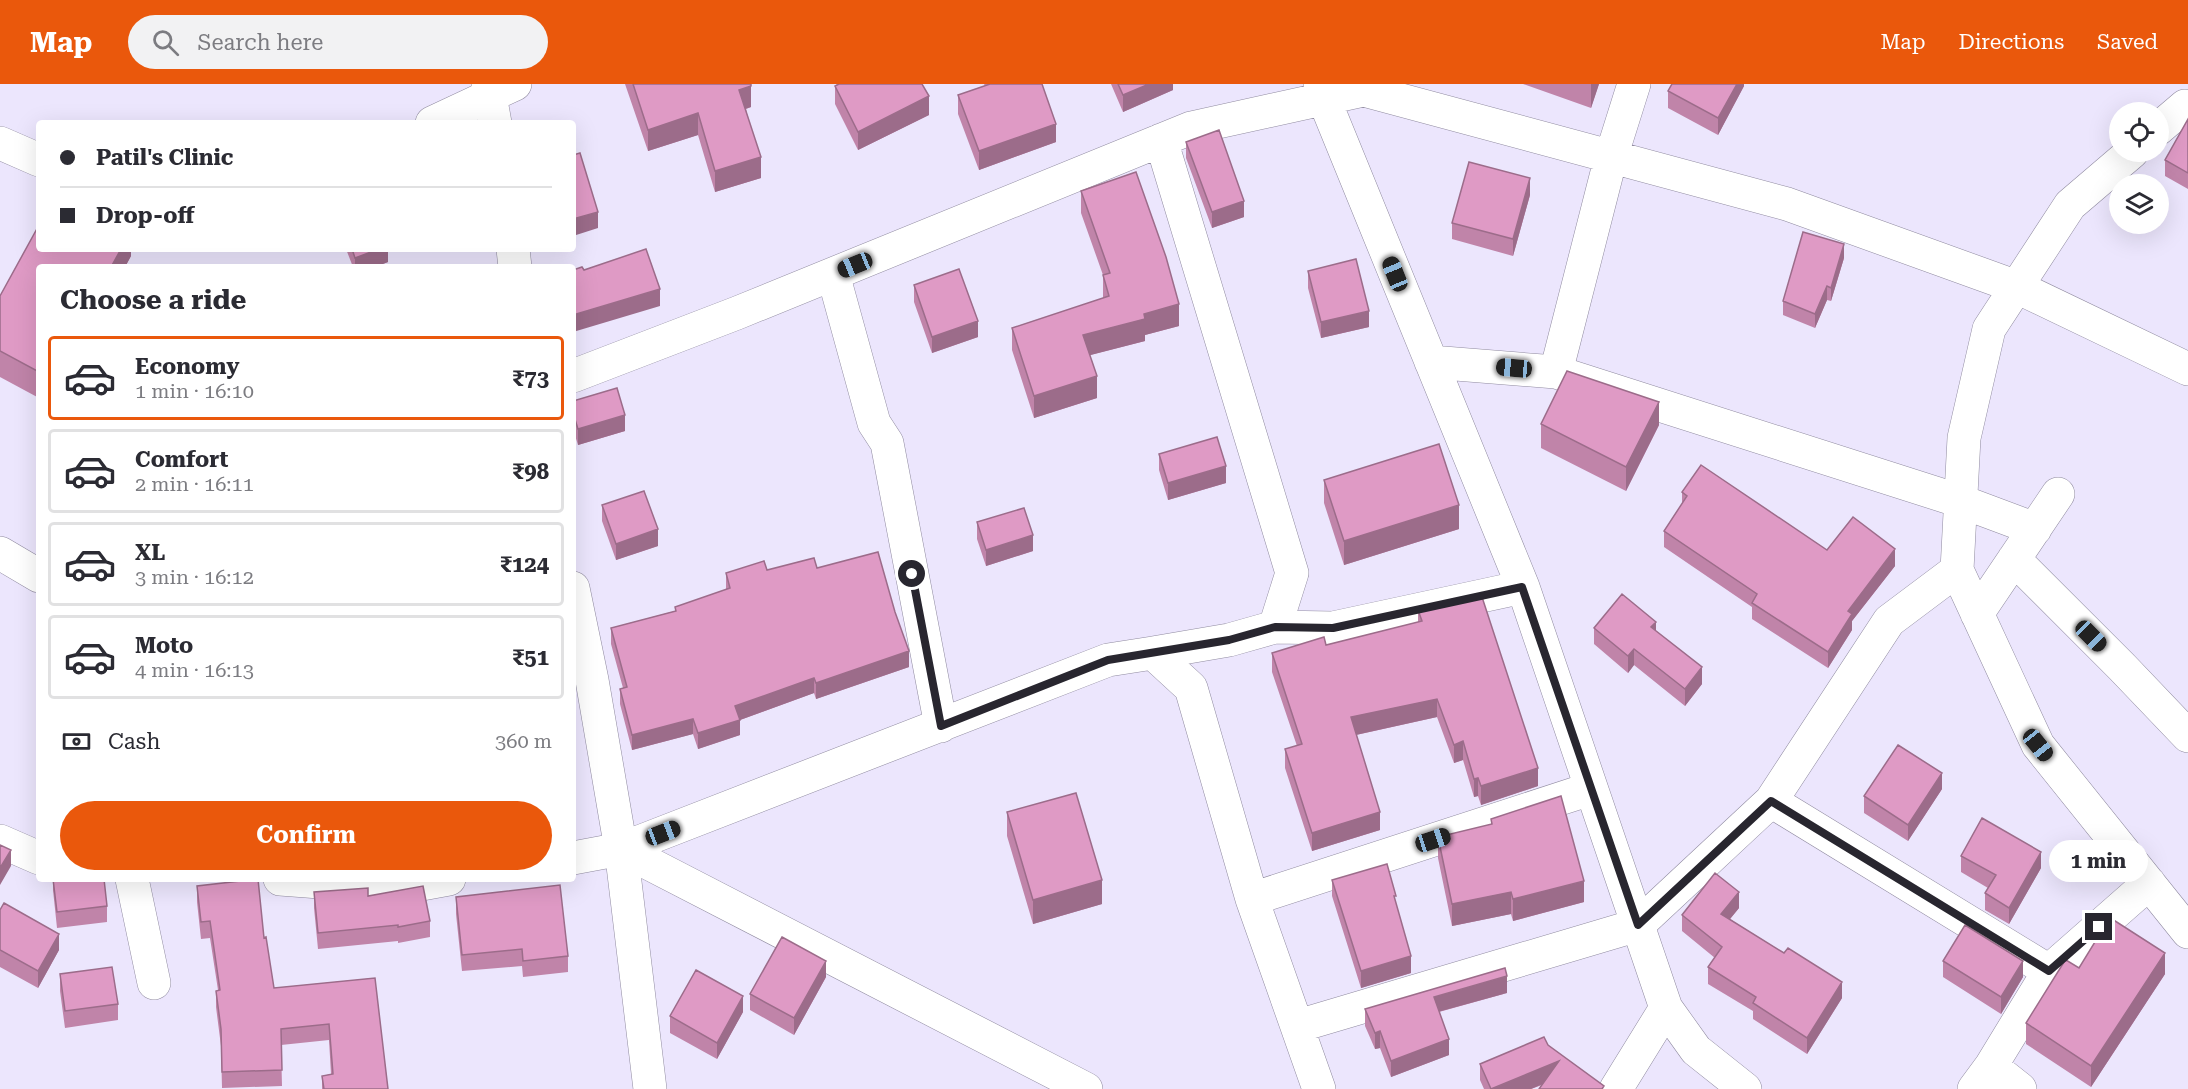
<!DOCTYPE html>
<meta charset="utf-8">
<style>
body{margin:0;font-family:"Roboto Serif",serif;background:#f2f2f3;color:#2b2b33;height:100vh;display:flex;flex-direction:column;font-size:22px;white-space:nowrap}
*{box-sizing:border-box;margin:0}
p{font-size:20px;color:#7c7c81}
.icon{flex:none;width:33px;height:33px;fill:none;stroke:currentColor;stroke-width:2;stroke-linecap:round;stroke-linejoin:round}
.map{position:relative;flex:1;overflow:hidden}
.panel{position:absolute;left:36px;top:180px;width:540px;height:618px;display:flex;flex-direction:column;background:#fff;border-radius:6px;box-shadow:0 6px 24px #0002}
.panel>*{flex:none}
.hud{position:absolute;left:36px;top:36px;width:540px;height:132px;border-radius:6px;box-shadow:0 6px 24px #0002;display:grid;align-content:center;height:132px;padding:0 24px;background:#fff}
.controls{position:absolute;left:2109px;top:18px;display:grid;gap:12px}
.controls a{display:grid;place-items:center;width:60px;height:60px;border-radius:50%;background:#fff;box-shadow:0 6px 24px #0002;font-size:30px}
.end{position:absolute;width:27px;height:27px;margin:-14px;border:8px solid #28262f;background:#fff;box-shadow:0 0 0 3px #fff}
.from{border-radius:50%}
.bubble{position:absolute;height:42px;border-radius:21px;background:#fff;box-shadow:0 6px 24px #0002;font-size:20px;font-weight:700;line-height:42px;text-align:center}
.car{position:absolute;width:18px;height:36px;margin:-18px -9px;border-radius:8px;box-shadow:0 0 4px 2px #0007;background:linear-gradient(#222 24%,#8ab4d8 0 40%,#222 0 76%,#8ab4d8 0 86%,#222 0)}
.hud b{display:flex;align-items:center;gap:21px;height:57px;font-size:22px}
.hud b+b{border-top:2px solid #e1e1e2}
.hud i{width:15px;height:15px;background:#2b2b33}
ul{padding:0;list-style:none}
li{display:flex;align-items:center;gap:18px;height:84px;margin:0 12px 9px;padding:0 12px;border:3px solid #e1e1e2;border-radius:6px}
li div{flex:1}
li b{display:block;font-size:22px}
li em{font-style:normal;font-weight:700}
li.active{border-color:#ea580c}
li>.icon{width:54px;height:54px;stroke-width:1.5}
h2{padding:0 24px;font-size:27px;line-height:72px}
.pay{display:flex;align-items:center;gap:15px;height:66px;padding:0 24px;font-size:22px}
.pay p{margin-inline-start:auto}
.button{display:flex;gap:12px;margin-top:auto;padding:12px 24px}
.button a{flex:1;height:69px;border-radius:36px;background:#ea580c;color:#fff;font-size:24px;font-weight:700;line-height:69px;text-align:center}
header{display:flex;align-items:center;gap:36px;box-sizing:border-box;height:84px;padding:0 30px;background:#ea580c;color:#fff}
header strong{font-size:28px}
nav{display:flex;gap:33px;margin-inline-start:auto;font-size:21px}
.search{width:420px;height:54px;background:#f2f2f3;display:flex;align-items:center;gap:15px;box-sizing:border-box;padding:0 21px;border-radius:33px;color:#7c7c81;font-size:22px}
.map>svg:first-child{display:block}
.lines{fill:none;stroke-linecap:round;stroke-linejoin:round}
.minor-casing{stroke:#908ba0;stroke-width:34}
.tertiary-casing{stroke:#908ba0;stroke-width:34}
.minor{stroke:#fff;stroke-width:33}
.tertiary{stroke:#fff;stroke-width:33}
.wall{fill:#c084a9}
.shaded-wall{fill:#9c6c8a}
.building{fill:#df9ac5;stroke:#9c6c8a;stroke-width:1.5}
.route{stroke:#28262f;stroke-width:8}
</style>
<header>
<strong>Map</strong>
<div class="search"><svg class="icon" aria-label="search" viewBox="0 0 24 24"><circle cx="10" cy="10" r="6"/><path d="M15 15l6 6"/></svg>Search here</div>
<nav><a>Map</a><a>Directions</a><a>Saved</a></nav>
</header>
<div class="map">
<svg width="2188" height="1005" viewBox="0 0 2188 1005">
<rect width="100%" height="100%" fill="#ece6fd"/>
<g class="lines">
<!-- minor casing -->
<g class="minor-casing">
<path id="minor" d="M488,0L495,39
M1320,0L1324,15L1523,503L1666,924L1616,1005
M2158,45L2185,22L2188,23
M2132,68L2070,121L1989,245L1964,354L1957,486L2038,661L2188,848
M513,165L515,183
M833,190L874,339L887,359L941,642
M1431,278L1556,288L1960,417L2035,445
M1556,288L1611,73L1634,0
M573,292L737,229L1191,44L1364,6L1787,120L2017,203L2188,285
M0,469L39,492
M2014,475L2122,583L2188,652
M573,504L592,596L621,765L650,1005
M1977,530L2058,410
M1275,543L1333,544L1523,503
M1153,569L1229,556L1275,543L1292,489L1161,56
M1771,717L2049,887
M0,757L39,774
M621,765L1108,576L1153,569L1191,604L1252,815L1319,1005
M573,774L621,765L1086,1005
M132,795L154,899
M280,795L400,804L449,795
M1252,815L1590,705
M1666,924L1696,966L1745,1005
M1298,942L1638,841L1771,717L1889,537L1957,486
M1991,982L2020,1005
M1974,1005L1991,982L2049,887L2149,799"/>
</g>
<!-- tertiary casing -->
<g class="tertiary-casing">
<path id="tertiary" d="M432,39L515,0
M0,59L39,76"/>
</g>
<!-- minor -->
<use href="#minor" class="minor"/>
<!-- tertiary -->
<use href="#tertiary" class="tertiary"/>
</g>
<!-- wall -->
<path class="wall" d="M625,0H751V23L746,25L761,94L715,108L698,51L648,67Z
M836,0H922L929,31L858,66L835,20V2L837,1Z
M984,0H1042L1056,58L979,86L958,30V11L985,2Z
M1111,0H1173V6L1123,28Z
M1523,0H1599L1591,24Z
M1744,0V2L1718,51L1668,24V7Z
M2188,35V105L2165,92V76Z
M1186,58L1244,133L1212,144L1186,74Z
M1081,107L1179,242L1145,251V257L1090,271L1097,314L1034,334L1012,266V244L1103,214V191L1081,129Z
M1530,111L1513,172L1452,155V139Z
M39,141V165H131V172L125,183H39V314L0,293V212Z
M346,165H388V178L375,183H353Z
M1844,174L1831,217L1827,216L1815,244L1783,231V217Z
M1308,187L1369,243L1321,254L1308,204Z
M914,201L978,253L932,269L914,218Z
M573,317L625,347L578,361L573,345Z
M1541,340L1659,341L1626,407L1541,364Z
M1159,370L1226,399L1168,416L1159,386Z
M1324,396L1459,445L1344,481L1324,419Z
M1682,408L1827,466L1895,482L1852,537V546L1828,584L1752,535V523L1664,463V447L1682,420Z
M602,421L658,462L616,476L602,437Z
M977,438L1033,467L986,482L977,455Z
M817,484L909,583L816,615L814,609L740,636V651L698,665L693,650L632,666L620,620V605L623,604L611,560V544L675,527V523L726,506V489L767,486Z
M1418,526L1538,702L1481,721L1478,712L1474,713L1463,676L1454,679L1437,633L1356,651L1380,746L1312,767L1285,684V665L1297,662L1272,588V569L1326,561L1418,538Z
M1594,544L1656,547L1702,600L1685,622L1634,581L1628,589L1594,560Z
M1942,705L1908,757L1864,729V712Z
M1007,728L1102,820L1033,840L1007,752Z
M1491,735L1584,818L1513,837L1511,830L1452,842L1438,774V753L1491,741Z
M1961,772L2041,784L2009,840L1985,826V809L1988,804L1961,788Z
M53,795H104L107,822V838L57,844L53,806Z
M1332,796L1411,889L1361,904L1332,812Z
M197,802L264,854L274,904L375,894L388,1005H322V992L331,990L329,956L281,961L282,1002L222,1004L221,962L216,923V907L218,906L210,854L201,855L197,818Z
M314,808L368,812L430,837V853L398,859V857L318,865L314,824Z
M456,813L568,872V888L523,893L522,882L462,887L456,830Z
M1739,824L1730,835L1842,914L1807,970L1753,935V927L1708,900V883L1715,874L1682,847V831Z
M0,826L59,866L38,904L0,883Z
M1943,877L2023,893L2001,930L1943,893Z
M2079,884L2165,890L2091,1003L2026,960V939Z
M60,890L118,920V936L65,944L60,907Z
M826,893L794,951L750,926V910Z
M1507,909L1439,928L1449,971L1391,993L1380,964L1375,965L1365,942V925Z
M743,928L717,975L670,949V932Z
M1548,961L1604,1005L1542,1001L1531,1005H1484L1480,996V980Z"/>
<!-- shaded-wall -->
<path class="shaded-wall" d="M1149,0H1173V6L1123,28V11Z
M1591,0H1599L1591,24Z
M1737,0H1744V2L1718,51V34Z
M751,2V23L739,27V6Z
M929,12V31L858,66V48Z
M698,29V51L648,67V46Z
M1056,40V58L979,86V67Z
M761,73V94L715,108V87Z
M1530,94V111L1513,172V155Z
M1244,117V133L1212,144V128Z
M598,128V144L573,152V135Z
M1844,160V174L1831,217V204Z
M121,165H131V172L125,183H111Z
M379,165H388V178L375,183H355V174Z
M1827,202V216L1815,244V230Z
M660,205V222L573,248V231Z
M1179,220V242L1145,251V257L1083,273V251L1144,230Z
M1369,227V243L1321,254V238Z
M978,237V253L932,269V253Z
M1097,292V314L1034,334V312Z
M1659,318V341L1626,407V383Z
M625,331V347L578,361V345Z
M1226,382V399L1168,416V399Z
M1459,421V445L1344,481V457Z
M658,445V462L616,476V460Z
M1033,451V467L986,482V466Z
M1895,465V482L1852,537V546L1828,584V568L1848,527Z
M1656,538V554L1651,543Z
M1634,565V581L1628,589V572Z
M909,567V583L816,615V599Z
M1702,583V600L1685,622V605Z
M814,594V609L740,636V651L698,665V649L735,622Z
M1437,615V633L1351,652V633Z
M693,635V650L632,666V651Z
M1463,657V676L1454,679V661Z
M1538,684V702L1481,721V702Z
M1942,689V705L1908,757V741Z
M1478,694V712L1474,713V695Z
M1380,728V746L1312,767V749Z
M11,766V782L0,801V784Z
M2041,768V784L2009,840V824Z
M1102,796V820L1033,840V816Z
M1584,797V818L1513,837V815Z
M1511,808V830L1452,842V820Z
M1739,808V824L1721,846V830Z
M59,850V866L38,904V887Z
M2165,869V890L2091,1003V982Z
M1411,872V889L1361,904V887Z
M826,877V893L794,951V934Z
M2023,877V893L2001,930V913Z
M1507,892V909L1434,929V913Z
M1842,898V914L1807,970V954Z
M743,912V928L717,975V959Z
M1380,947V964L1375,965V949Z
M1449,955V971L1391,993V977Z
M1559,977V993L1531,1005H1492Z"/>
<!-- building -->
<path class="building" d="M633,0H751V2L739,6L761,73L715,87L698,29L648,46Z
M839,0H922L929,12L858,48L835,2Z
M990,0H1042L1056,40L979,67L958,11Z
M1118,0H1149L1123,11Z
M1672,0H1737L1718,34L1668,7Z
M2188,35V89L2165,76Z
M1219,46L1244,117L1212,128L1186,58Z
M580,69L598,128L573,135V71Z
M1469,78L1530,94L1513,155L1452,139Z
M1136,88L1166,173L1179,220L1144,230L1145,235L1083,251L1097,292L1034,312L1012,244L1109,212L1103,191L1110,189L1081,107Z
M39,141V165H121L111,183H39V288L0,267V212Z
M1803,148L1844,160L1831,204L1827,202L1815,230L1783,217Z
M352,165H379L355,174Z
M646,165L660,205L573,231V186L582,183L584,186Z
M1356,175L1369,227L1321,238L1308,187Z
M959,185L978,237L932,253L914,201Z
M1567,287L1659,318L1626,383L1541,340Z
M617,304L625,331L578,345L573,329V317Z
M1217,353L1226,382L1168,399L1159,370Z
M1439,360L1459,421L1344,457L1324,396Z
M1701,381L1827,466L1853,433L1895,465L1848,527L1852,530L1828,568L1752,519L1757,510L1664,447L1687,412L1682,408Z
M644,407L658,445L616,460L602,421Z
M1024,424L1033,451L986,466L977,438Z
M878,468L895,528L909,567L816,599L814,594L735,622L740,636L698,649L693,635L632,651L620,605L627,603L611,544L676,527L675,523L730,504L726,489L764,477L767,486L814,474L817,484Z
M1622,510L1656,538L1651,543L1702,583L1685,605L1634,565L1628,572L1594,544Z
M1482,513L1538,684L1481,702L1478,694L1474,695L1463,657L1454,661L1437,615L1351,633L1380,728L1312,749L1285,665L1302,660L1272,569L1324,553L1326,561L1422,537L1418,526Z
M1898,661L1942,689L1908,741L1864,712Z
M1076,709L1102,796L1033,816L1007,728Z
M1561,712L1584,797L1513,815L1511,808L1452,820L1438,753L1492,740L1491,735Z
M1982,734L2041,768L2009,824L1985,809L1996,791L1961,772Z
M0,761L11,766L0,784Z
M1387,780L1396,812H1394L1411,872L1361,887L1332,796Z
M1715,789L1739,808L1721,830L1784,869L1788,864L1842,898L1807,954L1753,919L1756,913L1708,883L1722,863L1682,831Z
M53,795H104L107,822L57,828Z
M258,795L264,854L266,853L274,904L375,894L388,1005H324L322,992L333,990L329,940L281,945L282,986L222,988L221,945L216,907L220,906L210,837L201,838L197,802Z
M560,801L568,872L523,877L522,865L462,871L456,813Z
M423,802L430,837L398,843V841L318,849L314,808L368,804V812Z
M4,819L59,850L38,887L0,866V826Z
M2112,835L2165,869L2091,982L2026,939L2064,878L2066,876L2079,884L2106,840Z
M1965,841L2023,877L2001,913L1943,877Z
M782,853L826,877L794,934L750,910Z
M112,883L118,920L65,927L60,890Z
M1505,884L1507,892L1434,913L1449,955L1391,977L1380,947L1375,949L1365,925Z
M696,886L743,912L717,959L670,932Z
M1544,953L1548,961L1604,1002L1602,1005H1539L1559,977L1491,1005L1480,980Z"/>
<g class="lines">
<!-- route -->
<path class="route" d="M912,490L941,642L1108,576L1229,556L1275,543L1333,544L1522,503L1638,841L1771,717L2049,887L2099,843"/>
</g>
</svg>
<div class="controls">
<a><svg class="icon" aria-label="locate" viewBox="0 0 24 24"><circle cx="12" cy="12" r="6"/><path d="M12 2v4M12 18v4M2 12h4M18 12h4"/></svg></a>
<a><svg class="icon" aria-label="layers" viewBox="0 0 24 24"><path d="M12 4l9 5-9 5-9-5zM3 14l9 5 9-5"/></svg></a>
</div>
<i class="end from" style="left:912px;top:490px"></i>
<i class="end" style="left:2099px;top:843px"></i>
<div class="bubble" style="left:2049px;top:756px;width:99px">1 min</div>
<i class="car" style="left:855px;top:181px;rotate:248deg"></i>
<i class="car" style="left:1395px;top:190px;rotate:338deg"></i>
<i class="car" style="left:1514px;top:284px;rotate:275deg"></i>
<i class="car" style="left:2091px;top:552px;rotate:135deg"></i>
<i class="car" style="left:2038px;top:661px;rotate:141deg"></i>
<i class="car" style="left:663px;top:749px;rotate:69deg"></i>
<i class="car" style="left:1433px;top:756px;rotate:72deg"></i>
<div class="hud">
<b><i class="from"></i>Patil's Clinic</b>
<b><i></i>Drop-off</b>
</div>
<section class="panel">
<h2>Choose a ride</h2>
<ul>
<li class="active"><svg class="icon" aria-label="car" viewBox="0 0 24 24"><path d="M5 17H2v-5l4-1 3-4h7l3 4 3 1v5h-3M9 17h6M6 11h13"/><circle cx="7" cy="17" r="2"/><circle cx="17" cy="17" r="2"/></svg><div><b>Economy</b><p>1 min · 16:10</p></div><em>₹73</em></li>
<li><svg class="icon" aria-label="car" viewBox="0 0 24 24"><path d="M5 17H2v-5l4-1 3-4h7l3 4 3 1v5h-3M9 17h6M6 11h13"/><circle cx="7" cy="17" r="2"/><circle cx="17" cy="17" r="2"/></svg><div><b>Comfort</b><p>2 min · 16:11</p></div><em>₹98</em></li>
<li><svg class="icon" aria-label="car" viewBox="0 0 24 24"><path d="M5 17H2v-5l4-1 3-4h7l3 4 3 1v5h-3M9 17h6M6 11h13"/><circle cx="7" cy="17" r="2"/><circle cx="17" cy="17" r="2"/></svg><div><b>XL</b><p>3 min · 16:12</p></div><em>₹124</em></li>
<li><svg class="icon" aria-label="car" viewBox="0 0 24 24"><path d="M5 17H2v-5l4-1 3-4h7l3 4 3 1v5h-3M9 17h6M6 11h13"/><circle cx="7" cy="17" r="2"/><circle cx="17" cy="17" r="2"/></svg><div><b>Moto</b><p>4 min · 16:13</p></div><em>₹51</em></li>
</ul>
<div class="pay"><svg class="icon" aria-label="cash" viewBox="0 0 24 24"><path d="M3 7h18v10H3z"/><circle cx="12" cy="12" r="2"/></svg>Cash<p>360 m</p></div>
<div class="button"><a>Confirm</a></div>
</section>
</div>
